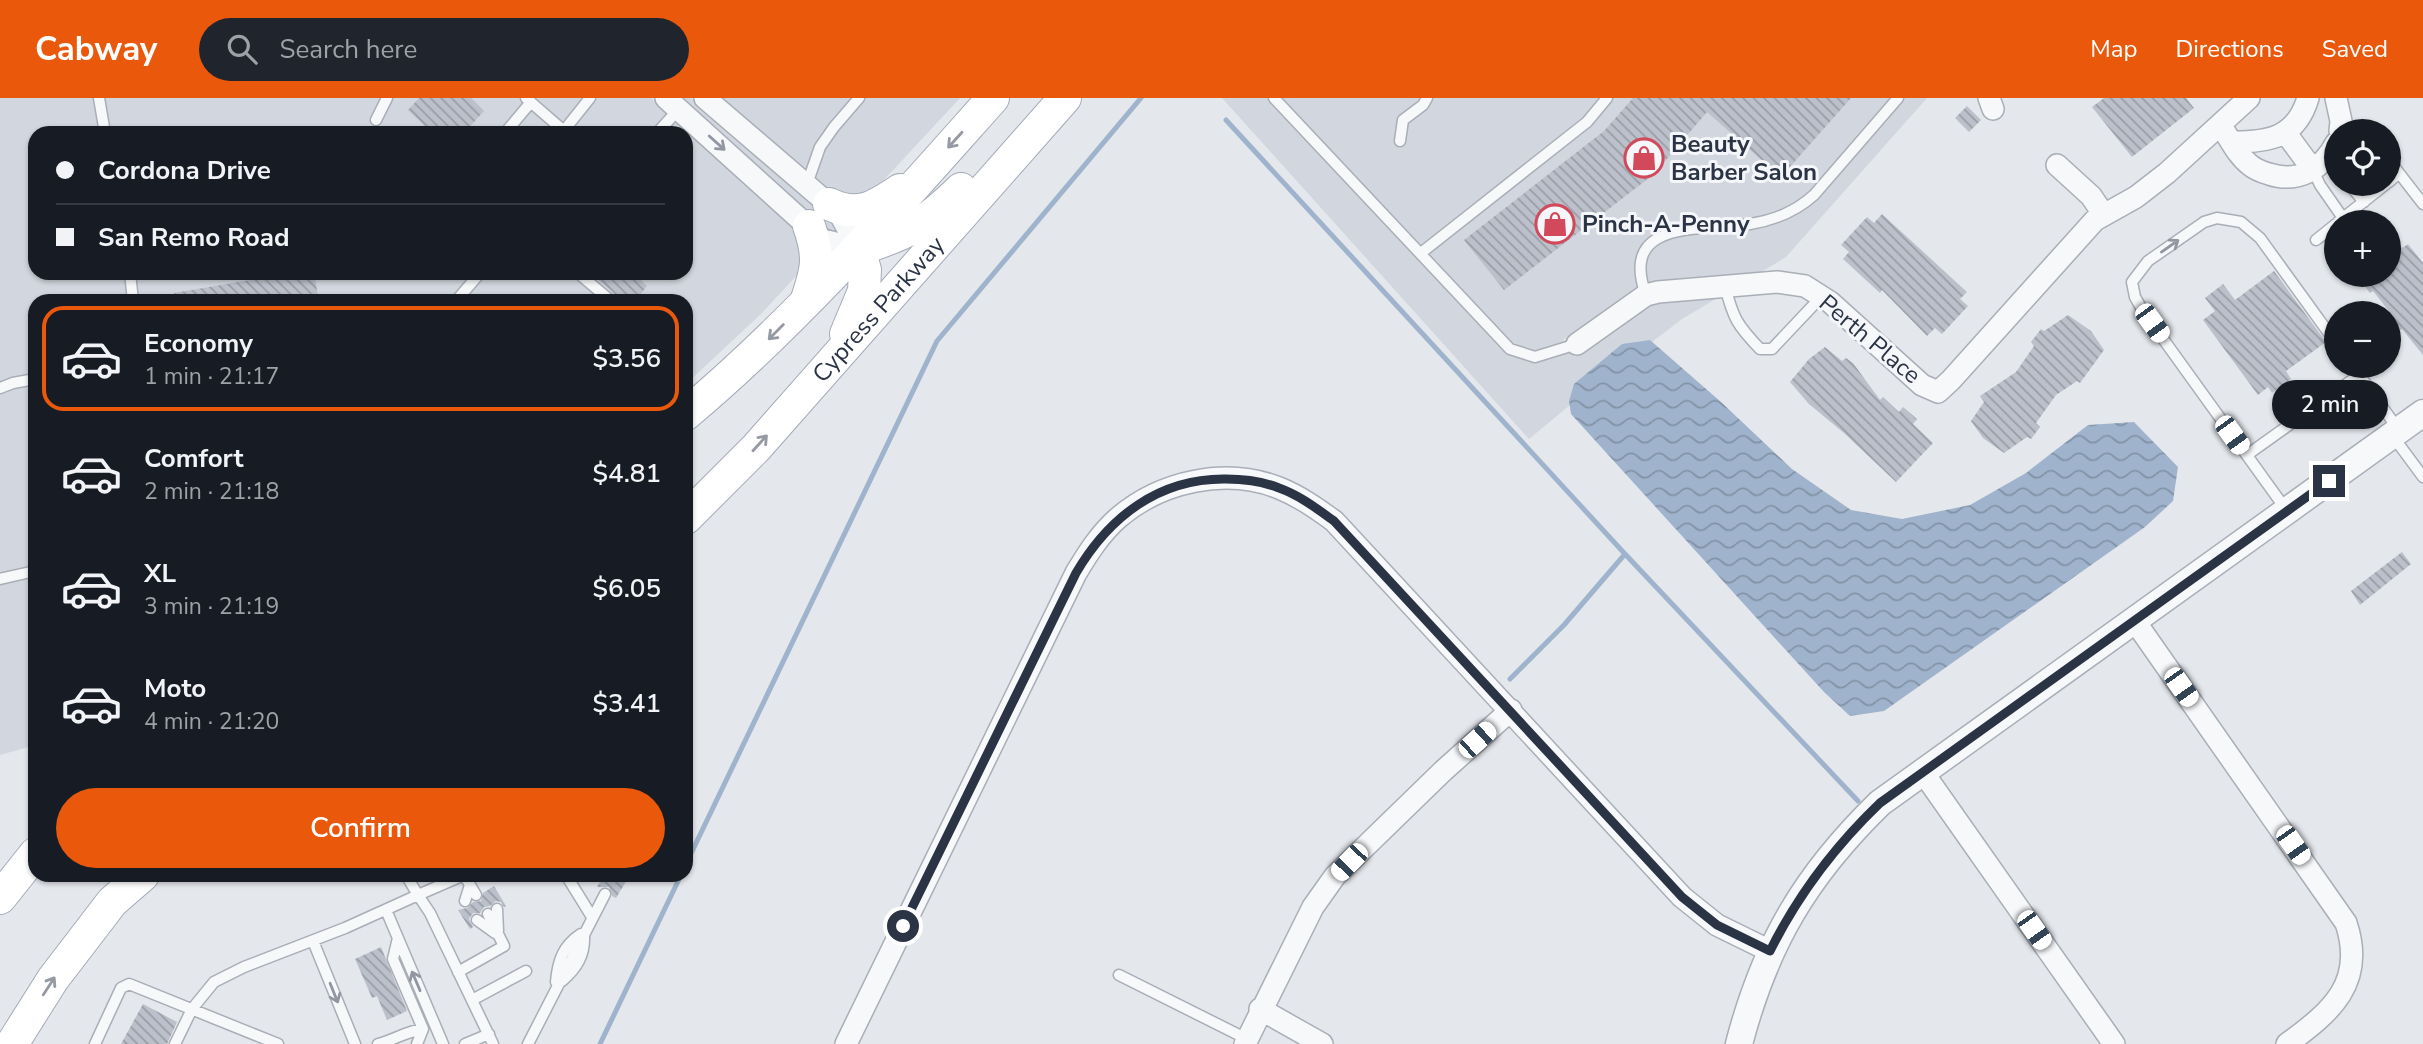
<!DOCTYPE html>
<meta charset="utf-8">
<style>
body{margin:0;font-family:"Nunito Sans",sans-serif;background:#20242c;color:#f1f3f6;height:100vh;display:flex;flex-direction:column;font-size:26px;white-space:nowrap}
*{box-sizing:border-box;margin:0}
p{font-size:23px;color:#9ea1a6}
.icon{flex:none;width:38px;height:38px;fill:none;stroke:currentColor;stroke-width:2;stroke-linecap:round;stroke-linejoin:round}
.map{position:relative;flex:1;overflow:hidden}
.panel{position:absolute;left:28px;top:196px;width:665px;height:588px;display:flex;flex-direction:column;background:#171b24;border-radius:21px;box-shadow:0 2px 5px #0004}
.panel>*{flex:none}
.banner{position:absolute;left:28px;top:28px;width:665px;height:154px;border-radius:21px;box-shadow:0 2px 5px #0004;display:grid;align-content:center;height:154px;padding:0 28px;background:#171b24}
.tools{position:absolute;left:2324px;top:21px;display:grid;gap:14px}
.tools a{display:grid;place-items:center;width:77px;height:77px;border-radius:50%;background:#171b24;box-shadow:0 2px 5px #0004;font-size:35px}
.end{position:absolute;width:32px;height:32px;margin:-16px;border:9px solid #2b3445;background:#fff;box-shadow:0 0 0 4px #fff}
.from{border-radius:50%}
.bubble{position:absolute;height:49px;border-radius:24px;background:#171b24;box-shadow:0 2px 5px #0004;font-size:23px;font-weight:600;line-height:49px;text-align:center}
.car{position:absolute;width:21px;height:42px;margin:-21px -10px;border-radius:9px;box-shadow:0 0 5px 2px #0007;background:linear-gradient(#fff 24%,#345 0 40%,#fff 0 76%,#345 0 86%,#fff 0)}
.banner b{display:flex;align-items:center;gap:24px;height:66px;font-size:26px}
.banner b+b{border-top:2px solid #363941}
.banner i{width:18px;height:18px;background:#f1f3f6}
ul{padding:12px 0 0;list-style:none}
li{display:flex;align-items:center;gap:21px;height:105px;margin:0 14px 10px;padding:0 14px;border:4px solid transparent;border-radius:21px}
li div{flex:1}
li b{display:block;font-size:26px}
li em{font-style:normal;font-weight:600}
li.current{border-color:#ea580c}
li>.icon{width:63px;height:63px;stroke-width:1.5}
.primary-button{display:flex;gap:14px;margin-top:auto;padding:14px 28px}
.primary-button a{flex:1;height:80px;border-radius:42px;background:#ea580c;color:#fff;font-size:28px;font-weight:600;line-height:80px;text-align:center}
header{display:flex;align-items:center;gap:42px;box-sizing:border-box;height:98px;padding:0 35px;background:#ea580c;color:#fff}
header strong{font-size:33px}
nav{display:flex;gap:38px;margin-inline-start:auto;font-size:24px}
.search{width:490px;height:63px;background:#20242c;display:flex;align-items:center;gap:18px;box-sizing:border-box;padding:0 24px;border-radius:38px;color:#9ea1a6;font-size:26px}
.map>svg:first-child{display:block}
.built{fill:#d2d6de;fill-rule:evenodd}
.water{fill:url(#water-waves)}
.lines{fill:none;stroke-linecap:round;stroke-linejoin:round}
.stream{stroke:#9fb4cc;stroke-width:5}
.building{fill:url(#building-back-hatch)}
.service-casing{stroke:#a9aeb7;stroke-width:13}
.minor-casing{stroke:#a9aeb7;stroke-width:24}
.tertiary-casing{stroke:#a9aeb7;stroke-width:29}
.primary-casing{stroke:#a3abb8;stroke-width:34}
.service{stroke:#f7f8fa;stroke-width:10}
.minor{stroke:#f7f8fa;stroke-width:21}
.tertiary{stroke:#f7f8fa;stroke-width:26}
.primary{stroke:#fff;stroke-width:32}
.oneway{stroke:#959aa2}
.oneway2{stroke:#9196a0}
.route{stroke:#2b3445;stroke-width:9}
.labels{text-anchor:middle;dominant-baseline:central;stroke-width:6;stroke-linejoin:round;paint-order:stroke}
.poi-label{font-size:24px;font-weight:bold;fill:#2b3445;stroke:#f4f6f9;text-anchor:start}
.street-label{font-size:24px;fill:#2b3445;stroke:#f4f6f9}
</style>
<header>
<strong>Cabway</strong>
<div class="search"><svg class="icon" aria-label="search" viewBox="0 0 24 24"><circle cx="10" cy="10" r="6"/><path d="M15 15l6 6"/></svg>Search here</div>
<nav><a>Map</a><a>Directions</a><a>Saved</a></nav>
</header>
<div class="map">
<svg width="2423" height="946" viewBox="0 0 2423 946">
<defs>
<pattern id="water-waves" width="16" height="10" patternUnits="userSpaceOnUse" patternTransform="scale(1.75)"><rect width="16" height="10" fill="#9fb4cc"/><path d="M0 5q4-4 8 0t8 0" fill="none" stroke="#8293a7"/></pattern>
<pattern id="building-back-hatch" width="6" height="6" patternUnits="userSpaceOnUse" patternTransform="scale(1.75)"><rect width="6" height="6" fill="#bbc0ca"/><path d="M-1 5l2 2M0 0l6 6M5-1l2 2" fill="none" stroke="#989da6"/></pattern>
</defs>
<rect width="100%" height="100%" fill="#e4e7ec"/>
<!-- built -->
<path class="built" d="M0,0H651L801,133L808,165L762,215L686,286V203H35V647L0,657ZM35,35H686V175H35Z
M681,0H691L825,114L838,132L836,135L827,133Z
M719,0H960L869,98H834Z
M1222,0H1927L1786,159L1758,176L1609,212L1563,242L1575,259L1651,206L1719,199L1682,221L1652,244L1649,242L1569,303L1570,307L1529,341Z"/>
<!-- water -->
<path class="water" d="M1650,242L1721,304L1792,371L1851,412L1902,421L1970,407L2026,375L2088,327L2134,324L2178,369L2173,403L2145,429L1884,613L1850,618L1824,594L1571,316L1569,303L1574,286L1622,246Z"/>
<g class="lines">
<!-- stream -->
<path class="stream" d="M1226,22L1625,456L1858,703
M1510,581L1564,527L1625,456
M686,766L937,243L1141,0
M600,946L681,777"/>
</g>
<!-- building -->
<path class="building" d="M419,0H471L484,13L464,35H432L408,12Z
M1633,0H1851L1781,79L1707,14L1654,76L1504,192L1464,142L1604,33Z
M2104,0H2186L2194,10L2132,59L2092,9Z
M1967,8L1981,22L1969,34L1955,20Z
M1882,116L1967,194L1960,201L1968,208L1942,236L1935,230L1927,238L1882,192L1880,195L1843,161L1849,154L1841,147L1867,119L1874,125Z
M2389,132L2402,150L2408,146L2423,165V257L2402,231L2396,235L2389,225V213L2373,193L2370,195L2356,177H2389Z
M2274,173L2326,244L2286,273L2291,281L2272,295L2268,289L2258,297L2203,222L2215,213L2205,200L2223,186L2235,202Z
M291,175H314L319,203H175L174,195Z
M590,175H634L647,188L635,203H619L616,197Z
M2068,217L2091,233L2104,252L2080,285L2077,283L2056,297L2036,325L2040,329L2031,341L2027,339L2004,355L1983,340L1971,323L1984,304L1980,298L2016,274L2034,248L2031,244L2041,231L2044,233Z
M1825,249L1842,263L1846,260L1853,265L1880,302L1883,299L1899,314L1903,309L1917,321L1913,326L1933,345L1896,384L1844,335L1809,306L1790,284L1809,261Z
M2402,454L2411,466L2360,507L2351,493Z
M604,777H630L616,800L612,798L609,789H597Z
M494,788L506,808L504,809L501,804L496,803L490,808L484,809L480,815H473L469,821L473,829L470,831L458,812L467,810L473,804L481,803L483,795Z
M381,849L407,913L387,922L377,898L372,900L355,861Z
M143,906L177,924L167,946H121Z"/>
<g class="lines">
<!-- service casing -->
<g class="service-casing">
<path id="service" d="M99,0L105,35
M526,0L564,33
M1274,0L1510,251L1535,259L1577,246
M376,22L387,0
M505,35L531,4
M562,35L590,0
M657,35L679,11
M1400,43L1403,22L1423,7L1427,0
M2389,62L2399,75
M2313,72L2320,87L2343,120
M2389,84L2399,75L2423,106
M807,86L820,49L834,29L859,0
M2349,86L2364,104
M2338,124L2386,86
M2316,142L2336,126
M1421,155L1587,24L1607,0
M130,175L133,203
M578,175L611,203
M1725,188C1733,220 1737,227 1760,251H1772L1822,198
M1646,197C1618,120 1703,133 1750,126C1775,122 1795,114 1814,97L1898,0
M456,203L480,175
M2353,268L2398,331
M0,290L13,285L35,281
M2392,337L2423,379
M2247,357L2359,277
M2287,413L2143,213L2135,199L2132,184L2148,163L2204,124L2217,120L2241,124L2260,140L2336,245
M0,481L35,473
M566,777L592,819
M476,797L464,777L418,797L430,815L493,946
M465,803L470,787
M497,811L498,833
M386,812L443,946
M477,822L495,835
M398,840L393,861L423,931L417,946
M313,843L355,946
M458,874L504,848L488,816
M1119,877L1247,941
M562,883C577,870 585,857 584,837
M556,884C558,862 563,848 581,836
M472,902L526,873
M95,946L121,890L129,886L278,946
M175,946L192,911L214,884L244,869L345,830L418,797L406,777
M378,946C394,942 407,933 423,931
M465,946L489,936
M528,946L605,796"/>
</g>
<!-- minor casing -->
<g class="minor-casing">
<path id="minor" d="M666,0L823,142L859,151
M705,0L839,115L859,151
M1989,0L1993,11
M2336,0L2341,23L2340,33
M2221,28C2230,41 2237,57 2250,67C2256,72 2262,74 2269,76C2299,86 2323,70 2336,45
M2285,34L2313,72
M2233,44C2269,44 2296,40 2308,0
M2057,67L2091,98L2104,117
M1577,246L1646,197L1658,194L1777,184L1805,188L1830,204L1922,287L1938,294L1951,282L2095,122L2136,99L2167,75L2249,0
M2134,522L2346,825C2366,885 2331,914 2287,946
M1922,673L2114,946
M1260,911L1322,946
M846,946L1076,475C1088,455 1100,436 1118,420C1161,383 1226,369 1279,390C1299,398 1316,410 1334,423L1682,799L1717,827L1770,853
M1245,946L1313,809L1335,778L1443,673L1511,612"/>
</g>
<!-- tertiary casing -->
<g class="tertiary-casing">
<path id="tertiary" d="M1739,946C1765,846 1806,777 1880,705L2423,315"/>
</g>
<!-- primary casing -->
<g class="primary-casing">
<g id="primary">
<path d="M829,106C858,120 875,109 900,92"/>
<path d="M860,151C909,135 924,127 961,91"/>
<path d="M807,201C817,171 820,159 809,128"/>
<path d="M846,236L864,193L865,172L859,151"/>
<path d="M686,316C799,221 895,110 993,0"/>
<path id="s1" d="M686,420L756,350L1065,0"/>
<path d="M0,800L35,756"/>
<path d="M12,946L53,881L112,804L143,777"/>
</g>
</g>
<!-- service -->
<use href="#service" class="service"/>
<!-- minor -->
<use href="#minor" class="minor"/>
<!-- tertiary -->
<use href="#tertiary" class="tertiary"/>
<!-- primary -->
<use href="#primary" class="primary"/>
</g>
<!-- one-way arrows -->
<defs><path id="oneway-shaft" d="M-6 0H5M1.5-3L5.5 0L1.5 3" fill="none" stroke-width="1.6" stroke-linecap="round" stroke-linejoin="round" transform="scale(1.75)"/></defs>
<g class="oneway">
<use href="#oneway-shaft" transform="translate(955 42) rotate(132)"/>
<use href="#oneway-shaft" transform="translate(776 234) rotate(135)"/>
<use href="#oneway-shaft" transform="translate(760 345) rotate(-48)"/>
<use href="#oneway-shaft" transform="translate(49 888) rotate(-57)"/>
</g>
<g class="oneway2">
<use href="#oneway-shaft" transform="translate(717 45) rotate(42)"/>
<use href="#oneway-shaft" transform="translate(2170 148) rotate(-35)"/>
<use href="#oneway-shaft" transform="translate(416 883) rotate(-113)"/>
<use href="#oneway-shaft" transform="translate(334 895) rotate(68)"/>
</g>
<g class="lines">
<!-- route -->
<path class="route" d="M903,828L1076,475C1109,419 1159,380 1226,381C1244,381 1262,383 1279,390C1299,397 1316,410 1334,423L1682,799L1717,827L1770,853C1798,797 1835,748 1880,705L2329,383"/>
</g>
<!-- icons -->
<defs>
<g id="shop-ring" transform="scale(2.0125)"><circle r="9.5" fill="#f4f6f9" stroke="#d1495b" stroke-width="1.5"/><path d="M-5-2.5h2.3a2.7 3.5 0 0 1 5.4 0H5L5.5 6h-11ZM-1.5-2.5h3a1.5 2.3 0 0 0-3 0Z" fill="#d1495b"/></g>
</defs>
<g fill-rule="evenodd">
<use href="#shop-ring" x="1644" y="60"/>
<use href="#shop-ring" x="1555" y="126"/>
</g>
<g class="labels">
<!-- poi labels -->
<g class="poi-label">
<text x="1671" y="46">Beauty<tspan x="1671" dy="28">Barber Salon</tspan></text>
<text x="1582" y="126">Pinch-A-Penny</text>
</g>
<!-- street labels -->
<g class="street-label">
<text stroke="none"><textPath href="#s1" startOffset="284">Cypress Parkway</textPath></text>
<text transform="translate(1870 241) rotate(40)">Perth Place</text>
</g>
</g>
</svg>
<div class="tools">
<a><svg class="icon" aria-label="locate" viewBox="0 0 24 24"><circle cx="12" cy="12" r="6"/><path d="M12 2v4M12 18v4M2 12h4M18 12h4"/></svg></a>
<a>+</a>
<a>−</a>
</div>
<i class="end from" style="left:903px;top:828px"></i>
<i class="end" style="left:2329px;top:383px"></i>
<div class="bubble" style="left:2272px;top:282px;width:116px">2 min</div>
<i class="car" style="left:2152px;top:225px;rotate:144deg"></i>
<i class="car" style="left:2232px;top:337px;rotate:144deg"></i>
<i class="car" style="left:2181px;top:589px;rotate:145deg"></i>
<i class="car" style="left:1477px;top:642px;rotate:48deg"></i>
<i class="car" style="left:2293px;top:747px;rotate:145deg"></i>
<i class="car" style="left:1349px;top:764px;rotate:224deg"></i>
<i class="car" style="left:2034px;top:832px;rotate:145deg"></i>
<div class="banner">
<b><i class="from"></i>Cordona Drive</b>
<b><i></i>San Remo Road</b>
</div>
<section class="panel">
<ul>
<li class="current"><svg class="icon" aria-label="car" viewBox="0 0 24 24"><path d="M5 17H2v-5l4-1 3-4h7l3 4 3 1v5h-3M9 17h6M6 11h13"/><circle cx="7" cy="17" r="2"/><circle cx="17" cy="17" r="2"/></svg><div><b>Economy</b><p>1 min · 21:17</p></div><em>$3.56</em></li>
<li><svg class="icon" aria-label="car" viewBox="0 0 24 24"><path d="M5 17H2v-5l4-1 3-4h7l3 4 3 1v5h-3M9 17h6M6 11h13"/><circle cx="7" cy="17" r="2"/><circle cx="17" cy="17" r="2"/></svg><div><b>Comfort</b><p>2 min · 21:18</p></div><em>$4.81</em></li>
<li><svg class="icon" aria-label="car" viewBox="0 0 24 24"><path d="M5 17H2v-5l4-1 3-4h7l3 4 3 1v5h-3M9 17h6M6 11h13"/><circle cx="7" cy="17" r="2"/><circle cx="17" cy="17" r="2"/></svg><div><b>XL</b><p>3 min · 21:19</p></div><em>$6.05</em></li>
<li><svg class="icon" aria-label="car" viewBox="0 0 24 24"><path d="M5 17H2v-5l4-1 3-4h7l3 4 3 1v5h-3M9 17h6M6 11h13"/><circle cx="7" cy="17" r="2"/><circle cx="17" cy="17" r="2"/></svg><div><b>Moto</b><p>4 min · 21:20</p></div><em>$3.41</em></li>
</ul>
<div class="primary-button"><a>Confirm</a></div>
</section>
</div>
